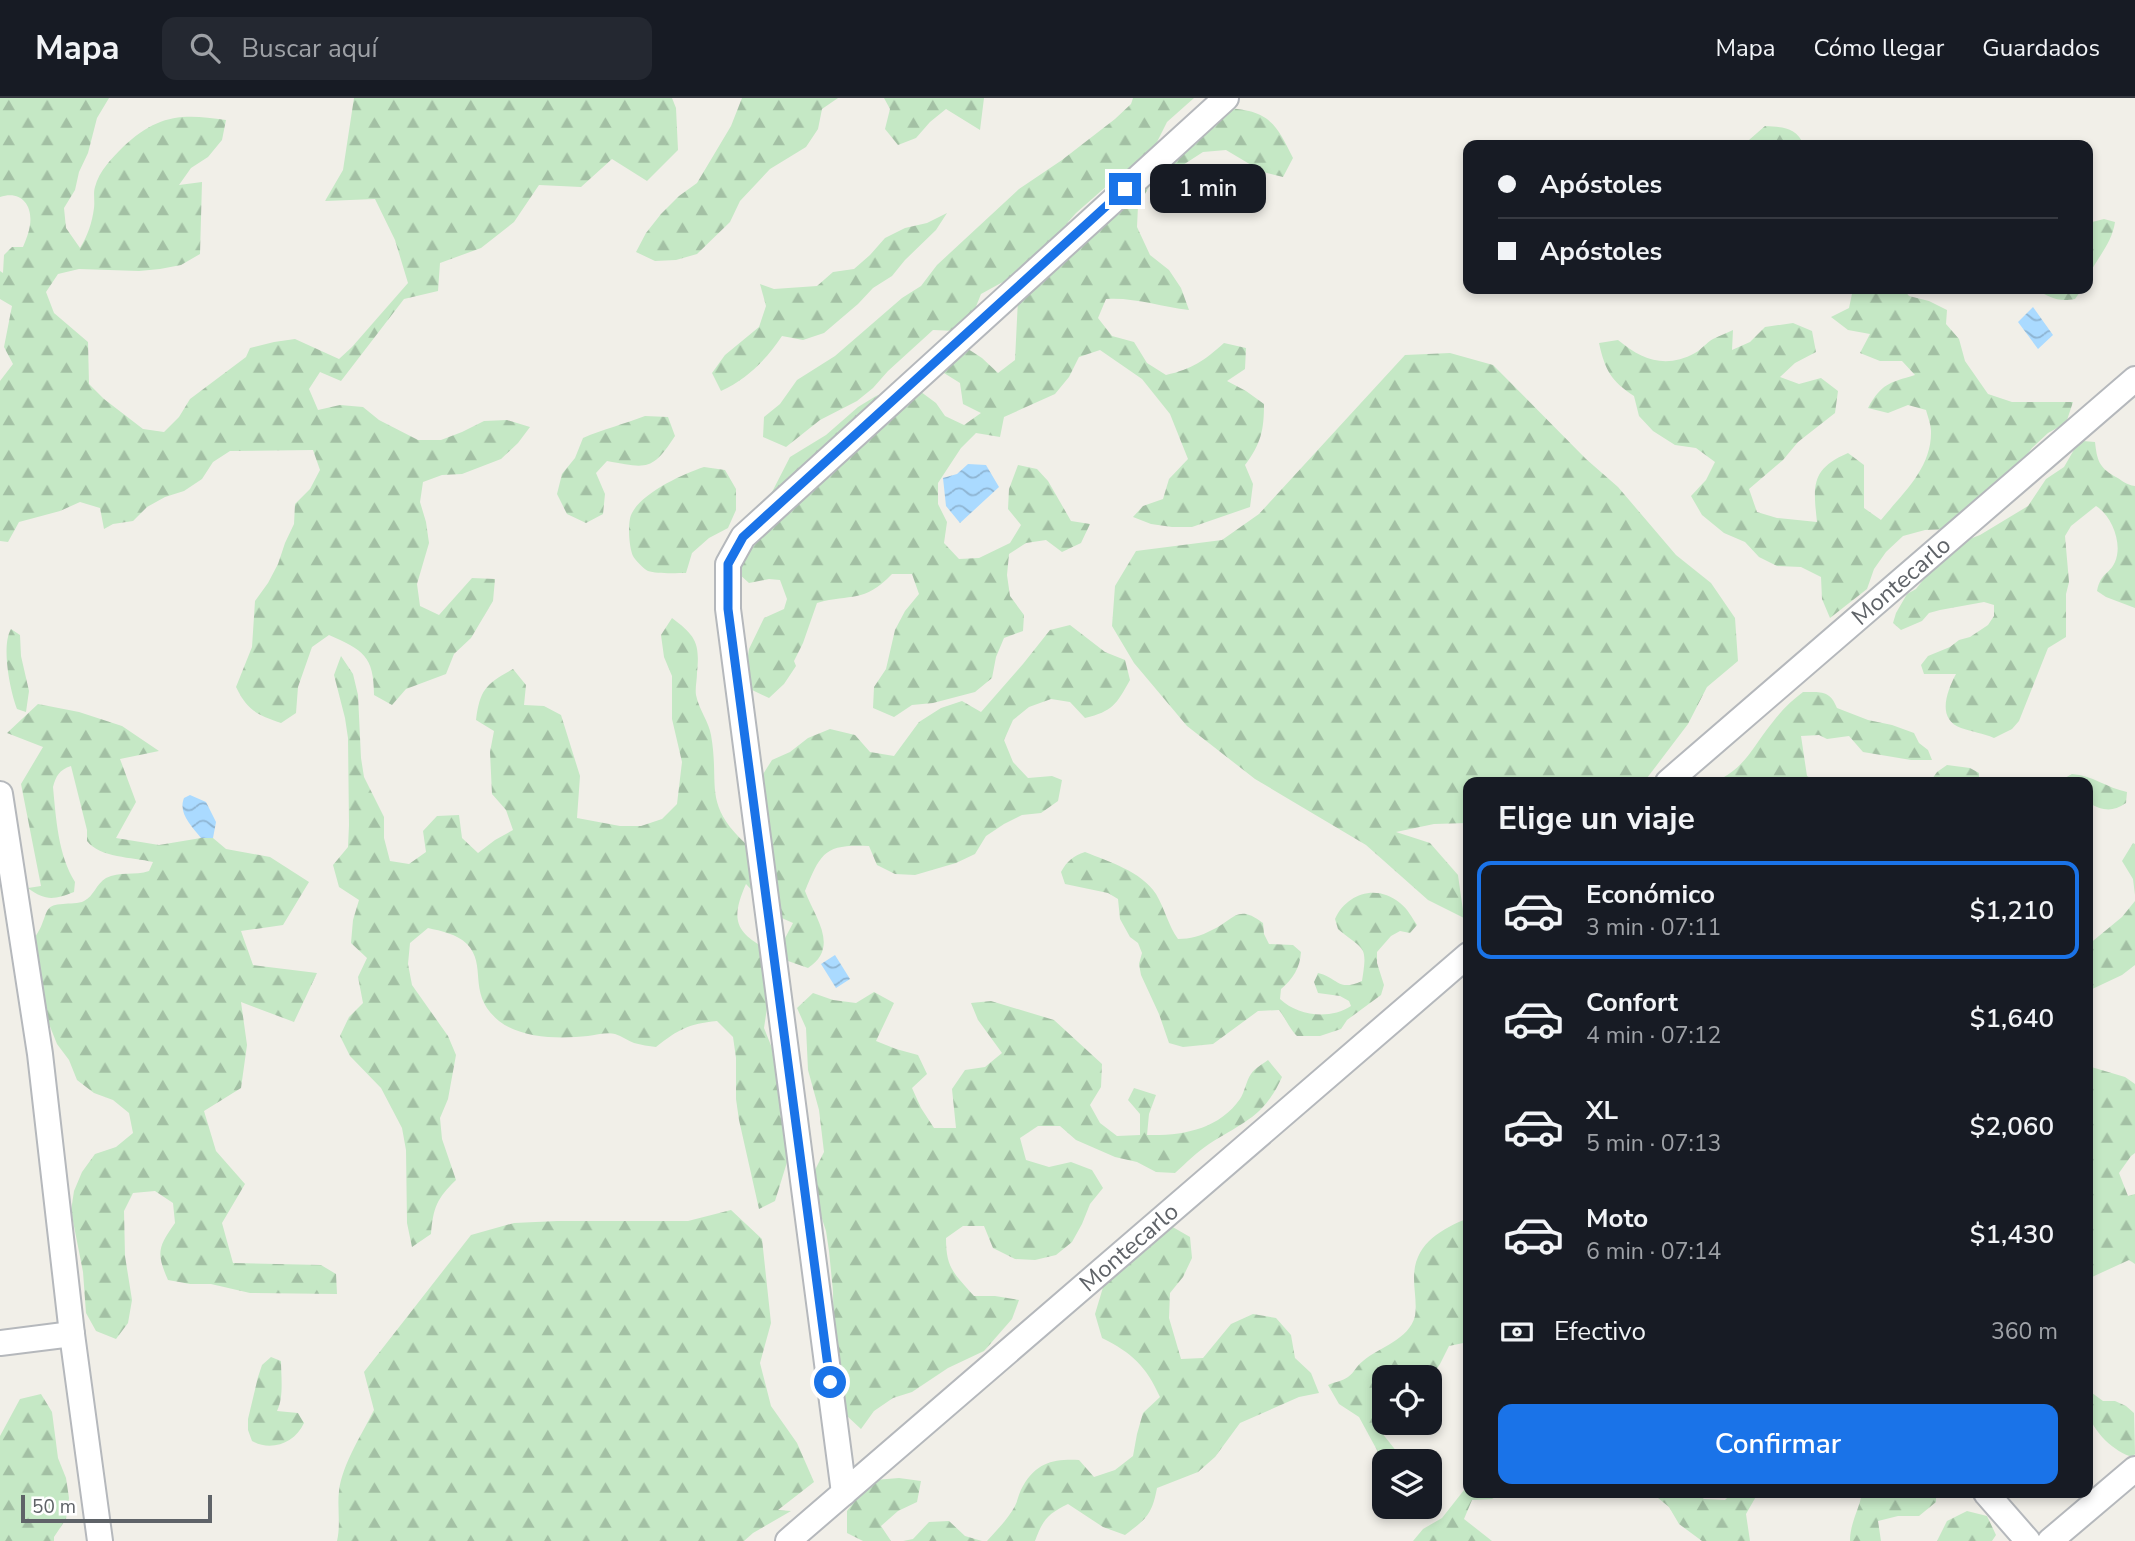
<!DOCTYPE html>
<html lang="es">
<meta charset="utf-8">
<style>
body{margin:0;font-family:"Nunito Sans",sans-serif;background:#242831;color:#f1f3f6;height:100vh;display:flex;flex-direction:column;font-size:26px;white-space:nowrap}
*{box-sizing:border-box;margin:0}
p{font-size:23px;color:#9ea1a6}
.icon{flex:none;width:38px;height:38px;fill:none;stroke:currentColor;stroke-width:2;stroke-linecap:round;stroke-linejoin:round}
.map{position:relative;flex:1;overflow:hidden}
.sheet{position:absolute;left:1463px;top:679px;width:630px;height:721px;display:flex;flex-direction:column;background:#171b24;border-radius:14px;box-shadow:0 4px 10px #0003}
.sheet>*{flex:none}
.top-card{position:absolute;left:1463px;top:42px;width:630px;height:154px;border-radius:14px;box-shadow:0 4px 10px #0003;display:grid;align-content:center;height:154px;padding:0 35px;background:#171b24}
.controls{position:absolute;left:1372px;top:1267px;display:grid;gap:14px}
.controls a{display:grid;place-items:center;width:70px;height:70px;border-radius:14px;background:#171b24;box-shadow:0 4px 10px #0003;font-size:35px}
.scale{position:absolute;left:21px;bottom:18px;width:191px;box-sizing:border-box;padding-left:7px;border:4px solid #5f6368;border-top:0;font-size:19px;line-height:24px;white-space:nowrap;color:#5f6368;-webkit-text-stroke:5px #fff;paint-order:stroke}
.end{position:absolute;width:32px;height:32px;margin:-16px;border:9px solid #1a73e8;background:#fff;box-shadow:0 0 0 4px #fff}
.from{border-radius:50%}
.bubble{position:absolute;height:49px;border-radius:14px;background:#171b24;box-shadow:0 4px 10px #0003;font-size:23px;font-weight:600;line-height:49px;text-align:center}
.top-card b{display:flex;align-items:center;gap:24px;height:66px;font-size:26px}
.top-card b+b{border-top:2px solid #363941}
.top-card i{width:18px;height:18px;background:#f1f3f6}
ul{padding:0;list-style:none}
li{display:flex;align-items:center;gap:21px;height:98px;margin:0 14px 10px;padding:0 21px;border:4px solid transparent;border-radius:14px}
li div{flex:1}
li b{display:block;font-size:26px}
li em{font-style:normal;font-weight:600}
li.selected{border-color:#1a73e8}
li>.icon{width:63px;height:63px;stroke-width:1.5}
h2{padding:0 35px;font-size:32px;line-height:84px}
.pay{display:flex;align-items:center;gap:18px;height:77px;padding:0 35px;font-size:26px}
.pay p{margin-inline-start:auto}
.cta{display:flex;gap:14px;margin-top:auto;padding:14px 35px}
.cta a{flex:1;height:80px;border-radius:14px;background:#1a73e8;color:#fff;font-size:28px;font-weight:600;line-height:80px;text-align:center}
header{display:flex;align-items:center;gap:42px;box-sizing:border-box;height:98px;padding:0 35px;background:#171b24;border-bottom:2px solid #363941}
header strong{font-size:33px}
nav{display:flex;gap:38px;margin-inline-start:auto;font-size:24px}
.search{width:490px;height:63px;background:#242831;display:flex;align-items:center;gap:18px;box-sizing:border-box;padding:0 24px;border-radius:14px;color:#9ea1a6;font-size:26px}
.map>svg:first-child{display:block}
.forest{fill:url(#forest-firs)}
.water{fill:url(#water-waves)}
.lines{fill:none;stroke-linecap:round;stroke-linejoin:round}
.street-casing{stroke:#b5b8bc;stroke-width:28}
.street{stroke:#fff;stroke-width:24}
.route{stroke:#1a73e8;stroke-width:9}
.labels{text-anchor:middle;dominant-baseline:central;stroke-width:7;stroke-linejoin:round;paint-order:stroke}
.street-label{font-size:24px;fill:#5f6368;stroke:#fff}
</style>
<header>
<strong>Mapa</strong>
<div class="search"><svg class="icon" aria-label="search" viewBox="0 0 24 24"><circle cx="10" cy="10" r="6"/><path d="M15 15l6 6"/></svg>Buscar aquí</div>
<nav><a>Mapa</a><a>Cómo llegar</a><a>Guardados</a></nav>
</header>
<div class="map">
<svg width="2135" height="1443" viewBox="0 0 2135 1443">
<defs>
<pattern id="forest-firs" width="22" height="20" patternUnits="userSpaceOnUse" patternTransform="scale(1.75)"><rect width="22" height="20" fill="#c5e8c5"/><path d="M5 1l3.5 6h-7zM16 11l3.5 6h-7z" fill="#a3c0a4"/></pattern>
<pattern id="water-waves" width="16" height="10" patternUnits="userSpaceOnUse" patternTransform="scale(1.75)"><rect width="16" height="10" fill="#aadaff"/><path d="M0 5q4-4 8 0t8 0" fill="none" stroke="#8eb4d2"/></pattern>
</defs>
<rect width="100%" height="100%" fill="#f1efe8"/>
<!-- forest -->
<path class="forest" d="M0,0H109L97,20L88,55L79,74L75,92L64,110L66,130L80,150C88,137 92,125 94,110C95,103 93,95 95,89C99,73 112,60 123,49C157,17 181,15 226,22L222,42L208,59L191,70L179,87L202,84L200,156L181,167L160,171L139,173L79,171L58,176L46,194L54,215L88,244L89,286L104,301L143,331L164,334L179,319L190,301L246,259L250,250L274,244L295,241L339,261L352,249L408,185L395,142L375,101L325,103L343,72L354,0H672L676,10L678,52L647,83L612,61L581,89L539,87L514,124L481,150L440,165L438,193L404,201L341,283L320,274L309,291L318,312L340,307L363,309L379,322L418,342H441L462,334L484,323L507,322L530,329L518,345L501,361L462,376L442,377L423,384L420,404L426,424L429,445L417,486L420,508L439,517L472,480L495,481L493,503L471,540L454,556L446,576L406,591L392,607L374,597C374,558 363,552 329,537L312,549L298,589L296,615L281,625C256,616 248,613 236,589L252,549L255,503L268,485L278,466L285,445L294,426L295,406L310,391L320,372L313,352L230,353L213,364L202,381L184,393L165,399L147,409L133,423L113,426L104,431L100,410L80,404L60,413L19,424L8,444L0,443V283L13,266L4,249L12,208L0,201V173L3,175L4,157L12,149H23C26,142 29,134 30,127C33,106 20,92 0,99Z
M742,0H838L822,11L818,31L806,49L770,71L740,103L730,124L697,156L676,162L655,163L636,154L646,135L661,116L679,98L697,85L731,28Z
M884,0H984L980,32L946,11L930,24L916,40L898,47L885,31L890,11Z
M1133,0H1194L1167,24L1157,44L1146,62L1109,86L1076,115L1020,179L1001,185L981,196L973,216L957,233L933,232L888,273L873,290L857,303L820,322L786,349L763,339L764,319L780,306L797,282L835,258L902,200L921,188L937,167L1019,91L1062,62L1115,21L1131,6Z
M1227,10C1269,13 1275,24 1293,60L1283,79L1263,74L1226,52L1203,54L1149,89L1138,108L1137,129L1150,157L1169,172L1181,190L1189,212C1161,209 1134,199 1106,201L1098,220L1112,238L1134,244L1147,265L1166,277C1192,271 1204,263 1224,245L1246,250L1245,271L1227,283L1246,293L1264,306C1264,332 1261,346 1245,367L1253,386L1250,409L1192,429H1172L1151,426L1133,419L1143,408L1163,401L1169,381L1188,361L1170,316L1142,281L1100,252L1079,259L1069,279L1055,296L1004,319L1000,339L976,335L961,350L938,385V406L947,424L944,445L959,461L979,460L1010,445L1021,427L1008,411L1009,391L1018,367L1037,371L1048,383L1071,423L1090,426L1081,445L1062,454L1046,442L1026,445L1009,456L1007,477L1010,498L1024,517L1023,533L1004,540L996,559L992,580L975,594L933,605L912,607L894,619L873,610L874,589L886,571L895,532L905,513L919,496L912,476H892C863,506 852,495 817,505L803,545L794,563L796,568L784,586L769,600L750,591L746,571L749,551L764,520L784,511L787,501L780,482L769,481L749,485L728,466L754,411L771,396L790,359L826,337L858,309L876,298L897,290L917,291L936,305L945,318L964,327L981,315L963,306L960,285L944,275V255L965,249L982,260L998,275L1015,262L1018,201Z
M1765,28C1783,29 1796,29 1804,47H1750L1749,42Z
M947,115L936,132L905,162L892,178L873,190L858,206L824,235L803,242L782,238C766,262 747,281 721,293L712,275L725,257L759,229L766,208L760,186L774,191L817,188L833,174L854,171L870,157L885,140L905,130L927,125Z
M2104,121L2115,124C2112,145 2098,159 2088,178V125Z
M1853,191H1903L1909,198L1929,203L1947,212L1946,226L1959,241L1965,263L1988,296L2012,304H2073L2066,325L2048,335L2032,350L2019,368L1950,431L1925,432L1903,438L1886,454L1874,471L1867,491L1830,520L1822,501L1821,479L1801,469L1777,468L1759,459L1745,444L1724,435L1702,417L1691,398L1706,382L1715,364L1696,350L1675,347L1653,333L1639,318L1634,298C1611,283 1605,272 1599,245L1618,242C1642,262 1666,271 1695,255C1702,251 1706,245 1713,241C1719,238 1727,235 1733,232L1732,252L1750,244L1765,229L1793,225L1812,233L1816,254L1795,265L1780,279L1799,286L1821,280L1838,293L1835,315L1798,344L1783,362L1749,391L1757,414L1777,420L1817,424C1813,387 1811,371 1848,355L1864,367V410L1881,422C1903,395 1932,370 1931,333C1931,327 1928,319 1926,312L1908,307L1888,315L1868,310C1882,285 1889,285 1915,277L1902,263H1880L1860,255L1870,236L1848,232L1831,219L1849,210Z
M2036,191H2082L2075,201C2058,204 2050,200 2036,191Z
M1450,255L1493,267L1586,361L1618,389L1676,457L1711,485L1735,520L1738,563L1707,589L1688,626L1644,684H1468V725L1434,726L1396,734L1430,745L1458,777L1464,820L1428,802L1366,747L1255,681L1187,628L1134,565L1112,528L1115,488L1136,453L1222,442L1259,416L1405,257Z
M645,318L668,319L675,338C652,374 646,370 607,363L596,375L605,396L603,416L586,425L567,416L557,396L562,376L575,360L583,340C603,331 625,326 645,318Z
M2083,343L2095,344C2097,362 2099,369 2114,378C2122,382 2126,387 2135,388V510L2106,499L2097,493C2101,474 2109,477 2115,464C2123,446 2112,418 2096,408L2071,428L2065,438L2069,484L2066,496V539L2048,550L2019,623L2012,631L1994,640C1983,635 1972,634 1961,630C1936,621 1947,593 1956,576H1924L1921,567L1928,558L1950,549L1959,542L1970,539L1988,527L1994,518V507L1984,504L1940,512L1929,515L1922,523L1901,532L1893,525L1896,515L1907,496L1916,491L1923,482L1926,472L1959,445L1980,437L2028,408L2046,381L2064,369L2075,350Z
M704,369L725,372L736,391V412L728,430L709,440L692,455L686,475C677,475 656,476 648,473C644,471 635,462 633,458C629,450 627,423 632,415C643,394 683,376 704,369Z
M672,520C696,538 700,545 697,575C697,582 695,590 696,597C699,612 709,624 711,637C720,688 702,705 746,746L760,681L772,662L790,654L808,640L830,631L855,637L870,654L894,658L919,624L941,610L962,603L981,614L1023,566L1050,532L1070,527L1105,554L1125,562L1130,582C1116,607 1113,613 1085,620L1070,604L1051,601L1029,609L1013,622L1004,642L1013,664L1028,680L1052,678L1062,682L1058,703L1041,715L1022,717L1004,726L986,738L975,756L956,765L915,777L895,776L877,767L869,748C825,746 821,754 805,793C815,820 840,849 808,870L788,863L783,844L793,825L775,817L746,786C731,820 734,834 767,851L775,890L767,910L764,930L772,950L778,992L785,1020L788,1061L775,1103L759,1111L739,1022L736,1001V960L733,939L717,923C688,926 679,931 656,949C649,948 641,947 634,945C628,943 622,938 615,936C607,934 596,937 588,938C561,941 522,941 499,923C466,896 488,868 467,846C457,836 441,833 428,830L410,845L408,866L412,887L448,938L456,957L448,1001L440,1020L442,1041L456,1082C437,1100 433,1110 431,1136L412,1149L407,1125L406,1052L402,1030L381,990L350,958L340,938L349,919L363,905L358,879L367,860L351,845L353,822L359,802L339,789L333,767L348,749L349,727L348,640L345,620L334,577L341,558L353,576L358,597L361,660L364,679L384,719V740L390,763L409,766L426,754L423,733L437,718L459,717L462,740L478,755L495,742L513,732L506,712L492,696L490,654L494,633L476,622C480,591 486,586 513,571L526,587L524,607L544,608L561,617L580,678L577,720L620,728H641L662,721L677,706L682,664L672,621V578L664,559L661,537Z
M11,531L20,537L21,558L29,593L26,614L17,611C10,593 1,548 11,531Z
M1803,594C1821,594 1830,592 1837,610L1868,622L1892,627L1914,635L1919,645L1928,652L1932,662H1911L1863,654L1849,638L1827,641L1819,637L1801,638L1807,678L1817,684H1715C1746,669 1751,651 1772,625C1781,613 1791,603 1803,594Z
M38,606L79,614L122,628L159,653L120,661L136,704L116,740L159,747L201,740H213L226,751L270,759L309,784L283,827L241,833L253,867L317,875L294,924L241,904L247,947L241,990L204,1013L216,1053L245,1086L222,1125L233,1165L321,1167L336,1176L337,1196L250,1195L211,1186H190L168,1182C156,1155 158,1149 175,1125L173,1105L155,1093L133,1095L124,1113L125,1158L132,1202L128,1225L116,1241L96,1233L86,1215L83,1174L71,1113L74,1093L82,1074L95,1056L116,1049L133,1035L129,1015L113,1002L94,995L77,982L69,962L57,946L49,926L42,884L31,845C35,839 40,832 42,826C48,812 46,807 63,806C69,805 79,806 84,803C94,798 96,786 106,780C119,773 135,778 149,773L153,764C132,759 100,760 87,743V732L71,668C59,672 56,678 53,689C56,720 58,757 75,784L74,794C54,802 45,803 28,790L41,788L21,686L43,649L7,635Z
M1947,667L1970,670L1979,675V684H1930L1937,674Z
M2072,676C2092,677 2107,690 2127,694L2126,705C2111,715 2103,712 2088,705V684H2064L2063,681Z
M2133,745L2135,746V797L2133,781L2122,763Z
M1085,754C1109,764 1141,773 1156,796C1165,811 1168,827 1178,841C1190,841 1201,838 1212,832C1234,822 1237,805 1263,825L1264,836L1269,846L1293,847L1301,854C1300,870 1293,881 1281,891L1280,901C1298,918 1330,922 1351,908L1349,903L1340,898L1318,895L1314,884L1318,875C1339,880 1337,894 1362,883C1368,846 1364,853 1338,831L1335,821C1347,795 1377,786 1400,805C1408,811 1412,820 1417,827L1410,835L1400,833L1391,838L1377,854V865L1384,887L1381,897L1347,922L1341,931L1320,938H1297C1289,930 1286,921 1279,912L1258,913L1213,946L1183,949L1169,945L1159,916L1141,877L1139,866L1142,855L1138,845L1130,839L1120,821L1118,801L1108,795L1065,786L1061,774C1067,763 1073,758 1085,754Z
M2135,803V867L2122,877L2088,893V847L2122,819Z
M874,894L894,905L876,943L896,951L918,957L927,976L912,990L921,1010L934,1030H956L952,991L965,972L985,969L1002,955L978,922L971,905L991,903L1054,922L1102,966L1101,989L1090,1007L1100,1025L1117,1038L1140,1037V1016L1128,1002L1134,990L1156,997L1149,1016L1147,1037C1183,1038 1219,1031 1240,1001C1245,993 1246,983 1251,976C1255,970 1263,966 1268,962L1282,979C1264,1019 1243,1024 1209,1046C1197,1054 1186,1065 1175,1075L1156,1074L1137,1064L1115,1059L1076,1042L1060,1028H1038L1020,1040L1026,1062L1049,1069L1071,1064L1092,1072L1103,1090L1090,1106L1082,1126L1072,1144L1056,1157L1035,1162L1015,1161L993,1150L984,1128H963L946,1140C946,1171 954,1175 974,1198H995L1019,1202L1012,1221L984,1253L948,1270L912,1294L893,1300L874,1313L861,1331L847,1318L834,1255L833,1193L829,1153L826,1133L813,1093L815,1072L824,1054L819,1012L808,972L806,930L797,910L813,895L833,902L856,905Z
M2088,968L2125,979L2135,986V1055L2131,1058L2119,1075L2128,1098L2135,1096V1166L2129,1162L2092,1179H2088Z
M731,1112L762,1141L771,1225L760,1265L771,1308L797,1345L814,1384L778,1412L791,1413L753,1435L744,1443H337C341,1426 337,1410 339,1393C342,1367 362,1336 374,1312L364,1274L471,1137L514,1125L557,1123H688Z
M1468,1120V1244L1449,1248L1440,1266L1430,1280L1424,1279L1413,1269L1393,1272L1390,1279H1384V1299L1378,1314L1382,1335L1397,1354L1413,1363H1384V1365L1359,1319L1339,1306L1328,1287C1334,1284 1343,1283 1348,1279C1354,1275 1357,1267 1363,1263C1379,1249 1409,1242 1415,1218C1417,1205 1414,1193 1414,1180C1414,1146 1440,1132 1468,1120Z
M1171,1128L1190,1139L1192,1160L1183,1179L1170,1195L1169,1220L1181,1261L1203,1260L1231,1226L1253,1216L1276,1220L1291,1237L1295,1260L1311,1275L1319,1295L1299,1299L1240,1325L1215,1359L1198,1374L1157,1390C1152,1417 1146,1421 1125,1437L1103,1429L1068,1406C1048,1416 1043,1421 1035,1443H987C997,1432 1008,1421 1015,1408C1018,1402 1019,1394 1023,1388C1037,1364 1054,1361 1079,1362L1094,1379L1115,1372L1133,1358L1137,1336L1143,1315L1160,1299C1146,1268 1132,1255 1102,1240L1095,1216L1107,1176Z
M271,1259L281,1263C281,1278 284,1299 277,1313L298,1315L304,1325C295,1345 271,1354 252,1343L248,1332V1321L258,1279L262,1267Z
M2088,1292L2103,1303H2115L2126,1308L2134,1315L2135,1356L2133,1359C2115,1355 2092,1333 2088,1314C2086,1308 2088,1299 2088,1292Z
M41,1296L52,1314L58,1360L66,1380L69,1400L66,1421L54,1439V1443H0V1338L20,1301Z
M899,1380L921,1383L917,1404L898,1413L881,1428L891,1443H863L847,1435V1413L860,1396L875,1382Z
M1468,1387V1395H1502L1492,1401L1472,1402L1464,1421L1492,1443H1413L1423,1431L1442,1420Z
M1652,1395H1696L1704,1401L1725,1402L1732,1395H1758L1746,1416L1750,1443H1702L1679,1426L1669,1409Z
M1862,1395H1936V1404L1919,1418H1898L1878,1423L1881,1443H1850C1850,1425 1859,1412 1862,1395Z
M1967,1413L1987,1418L1996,1437L1992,1443H1937L1947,1423Z
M949,1423L965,1438L982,1443H903L913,1441L929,1424Z"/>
<!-- water -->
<path class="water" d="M2033,209L2053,237L2038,251L2018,224Z
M968,366L986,367L999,389L960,425L946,408L943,380L957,376Z
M190,697L206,704L216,724L213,740H201C191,727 178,715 184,700Z
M835,857L850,881L836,890L821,866Z"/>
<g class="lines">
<!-- street casing -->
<g class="street-casing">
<g id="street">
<path id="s1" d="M1668,684L2135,281"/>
<path d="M0,696L40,956L72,1236L100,1443"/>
<path d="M0,1245L72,1236"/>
<path d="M844,1395L728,511V466L743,439L1226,0"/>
<path d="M1986,1395L2028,1443"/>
<path id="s2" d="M788,1443L1468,857"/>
<path d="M2050,1443L2135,1371"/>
</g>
</g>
<!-- street -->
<use href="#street" class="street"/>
</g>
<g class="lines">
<!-- route -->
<path class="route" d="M830,1284L728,511V466L743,439L1125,91"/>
</g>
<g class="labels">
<!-- street labels -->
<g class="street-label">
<text stroke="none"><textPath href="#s1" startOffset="308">Montecarlo</textPath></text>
<text stroke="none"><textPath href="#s2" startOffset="450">Montecarlo</textPath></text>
</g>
</g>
</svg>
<div class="controls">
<a><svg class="icon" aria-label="locate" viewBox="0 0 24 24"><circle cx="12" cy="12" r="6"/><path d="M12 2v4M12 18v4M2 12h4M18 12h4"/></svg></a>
<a><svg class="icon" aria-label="layers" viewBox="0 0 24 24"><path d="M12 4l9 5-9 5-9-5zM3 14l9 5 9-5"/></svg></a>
</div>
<div class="scale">50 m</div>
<i class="end from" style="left:830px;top:1284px"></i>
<i class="end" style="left:1125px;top:91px"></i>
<div class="bubble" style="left:1150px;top:66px;width:116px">1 min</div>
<div class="top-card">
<b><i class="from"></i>Apóstoles</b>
<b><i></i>Apóstoles</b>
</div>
<section class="sheet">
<h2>Elige un viaje</h2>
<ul>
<li class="selected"><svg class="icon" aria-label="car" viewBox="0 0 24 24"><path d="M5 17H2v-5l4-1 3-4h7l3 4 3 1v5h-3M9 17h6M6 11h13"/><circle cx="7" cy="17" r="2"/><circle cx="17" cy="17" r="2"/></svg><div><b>Económico</b><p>3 min · 07:11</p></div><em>$1,210</em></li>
<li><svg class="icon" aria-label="car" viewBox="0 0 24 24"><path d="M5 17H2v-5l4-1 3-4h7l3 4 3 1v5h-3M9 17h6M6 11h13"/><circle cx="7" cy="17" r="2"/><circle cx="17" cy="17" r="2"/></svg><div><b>Confort</b><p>4 min · 07:12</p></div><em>$1,640</em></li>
<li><svg class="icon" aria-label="car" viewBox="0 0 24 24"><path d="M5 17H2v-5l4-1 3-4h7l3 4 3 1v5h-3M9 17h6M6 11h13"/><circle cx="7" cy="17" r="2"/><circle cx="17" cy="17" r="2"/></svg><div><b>XL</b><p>5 min · 07:13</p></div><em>$2,060</em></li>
<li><svg class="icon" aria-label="car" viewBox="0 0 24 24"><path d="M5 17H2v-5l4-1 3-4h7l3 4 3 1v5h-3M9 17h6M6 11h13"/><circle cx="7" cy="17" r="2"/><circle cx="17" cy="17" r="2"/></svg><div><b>Moto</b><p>6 min · 07:14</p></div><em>$1,430</em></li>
</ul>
<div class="pay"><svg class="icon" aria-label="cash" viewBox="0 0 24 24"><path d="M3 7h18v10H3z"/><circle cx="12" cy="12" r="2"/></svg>Efectivo<p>360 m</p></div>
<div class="cta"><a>Confirmar</a></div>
</section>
</div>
